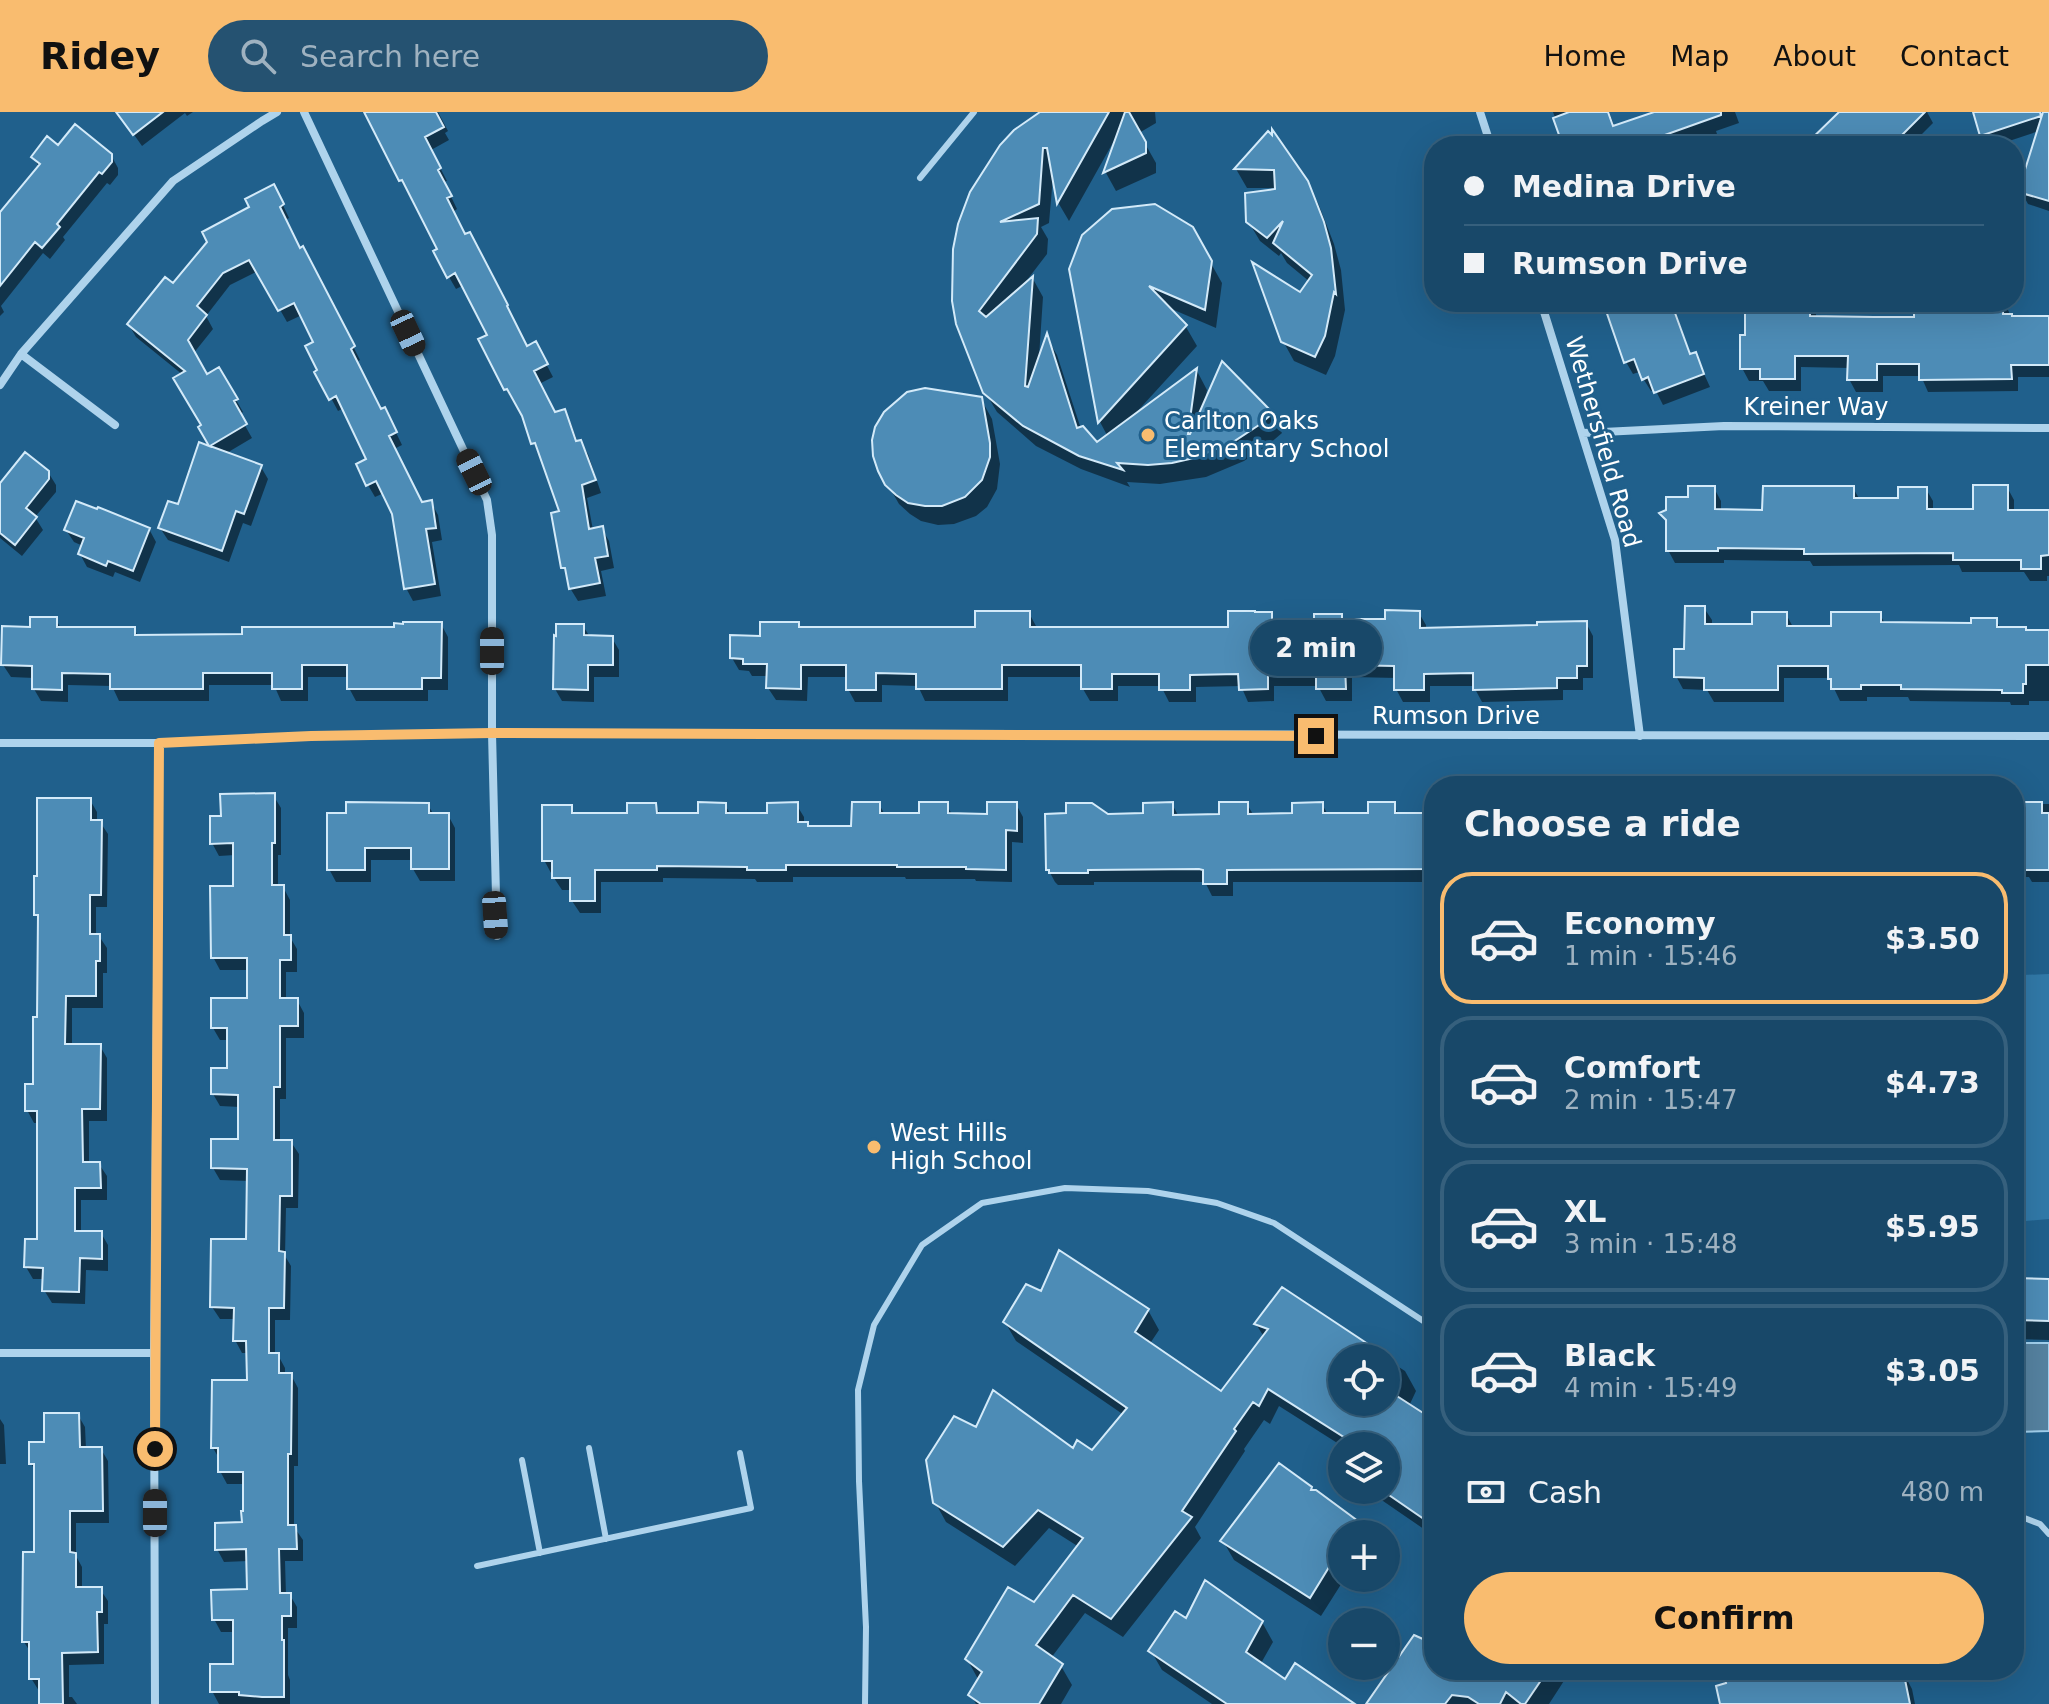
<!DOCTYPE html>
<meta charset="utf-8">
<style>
body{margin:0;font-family:"DejaVu Sans",sans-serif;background:#255271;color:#f1f3f6;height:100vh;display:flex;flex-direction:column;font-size:30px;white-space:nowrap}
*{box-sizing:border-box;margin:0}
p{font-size:26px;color:#9fb2c0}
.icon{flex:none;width:44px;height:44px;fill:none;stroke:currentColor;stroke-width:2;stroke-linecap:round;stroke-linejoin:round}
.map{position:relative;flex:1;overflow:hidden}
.sheet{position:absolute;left:1424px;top:664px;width:600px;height:904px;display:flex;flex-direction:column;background:#184869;border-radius:32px;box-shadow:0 8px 32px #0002,0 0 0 2px #36607d}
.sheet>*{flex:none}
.hud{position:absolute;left:1424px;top:24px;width:600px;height:176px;border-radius:32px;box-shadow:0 8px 32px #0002,0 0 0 2px #36607d;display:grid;align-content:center;height:176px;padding:0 40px;background:#184869}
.buttons{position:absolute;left:1328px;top:1232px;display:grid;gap:16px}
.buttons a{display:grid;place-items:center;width:72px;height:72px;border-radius:50%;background:#184869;box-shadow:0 8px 32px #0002,0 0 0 2px #36607d;font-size:40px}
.end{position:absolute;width:36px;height:36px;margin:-18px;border:10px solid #f9bc6f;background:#111;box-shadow:0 0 0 4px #111}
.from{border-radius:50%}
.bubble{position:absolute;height:56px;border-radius:28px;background:#184869;box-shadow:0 8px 32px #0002,0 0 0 2px #36607d;font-size:26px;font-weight:600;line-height:56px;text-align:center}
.car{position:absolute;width:24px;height:48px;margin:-24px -12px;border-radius:10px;box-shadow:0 0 6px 2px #0007;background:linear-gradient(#222 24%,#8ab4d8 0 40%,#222 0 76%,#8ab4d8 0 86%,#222 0)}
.hud b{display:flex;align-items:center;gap:28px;height:76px;font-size:30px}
.hud b+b{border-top:2px solid #36607d}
.hud i{width:20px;height:20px;background:#f1f3f6}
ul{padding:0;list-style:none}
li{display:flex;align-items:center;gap:24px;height:132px;margin:0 16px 12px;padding:0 24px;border:4px solid #36607d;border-radius:32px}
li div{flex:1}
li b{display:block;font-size:30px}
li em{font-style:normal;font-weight:600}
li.on{border-color:#f9bc6f}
li>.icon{width:72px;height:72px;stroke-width:1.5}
h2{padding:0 40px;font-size:36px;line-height:96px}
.pay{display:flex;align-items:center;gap:20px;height:88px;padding:0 40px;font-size:30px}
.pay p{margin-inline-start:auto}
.button{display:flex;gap:16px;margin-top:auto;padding:16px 40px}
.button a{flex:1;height:92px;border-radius:48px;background:#f9bc6f;color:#111;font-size:32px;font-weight:600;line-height:92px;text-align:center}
header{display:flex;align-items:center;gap:48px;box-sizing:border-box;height:112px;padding:0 40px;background:#f9bc6f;color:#111}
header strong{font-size:38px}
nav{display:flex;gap:44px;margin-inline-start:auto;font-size:28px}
.search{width:560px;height:72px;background:#255271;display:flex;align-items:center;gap:20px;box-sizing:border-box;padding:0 28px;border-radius:44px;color:#9fb2c0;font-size:30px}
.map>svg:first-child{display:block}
.green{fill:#3179a8}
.water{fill:#5582a0;stroke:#a2d0ed;stroke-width:2}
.shadow{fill:#0007}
.building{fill:#4d8cb6;stroke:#d3eaf9;stroke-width:2}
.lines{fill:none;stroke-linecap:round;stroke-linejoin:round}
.service{stroke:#aed3ec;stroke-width:6}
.minor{stroke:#aed3ec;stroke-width:8}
.route{stroke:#f9bc6f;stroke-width:10}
.poi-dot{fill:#f9bc6f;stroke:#20608c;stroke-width:3}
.labels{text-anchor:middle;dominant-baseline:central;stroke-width:6;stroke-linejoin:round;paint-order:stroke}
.street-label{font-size:24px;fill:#fff;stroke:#20608c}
.poi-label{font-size:24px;fill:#fff;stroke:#20608c;text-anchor:start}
</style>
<header>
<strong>Ridey</strong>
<div class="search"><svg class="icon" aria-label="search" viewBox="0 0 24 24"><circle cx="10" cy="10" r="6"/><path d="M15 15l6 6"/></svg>Search here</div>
<nav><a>Home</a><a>Map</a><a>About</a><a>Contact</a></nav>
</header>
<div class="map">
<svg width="2049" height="1592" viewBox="0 0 2049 1592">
<rect width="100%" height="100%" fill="#20608c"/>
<!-- green -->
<path class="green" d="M2049,862V1107L2014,1110V870L2022,863Z"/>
<!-- water -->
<path class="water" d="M2014,1231H2049V1319L2014,1320Z"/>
<!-- shadow -->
<path class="shadow" d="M118,0H193L187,4L185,1L142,34Z
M364,0H438L448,19L445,21L449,28L431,38L447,69L444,70L457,97L453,100L465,125L476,135L514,206L512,207L527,236L542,244L553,265L539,272L555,303L564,299L571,312L578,331L581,330L588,342L601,381L587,386L593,418L602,417L609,429L614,456L601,459L606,484L578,489L570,476L568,464L563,455L562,401L523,303L515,288L513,289L506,277L490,224L464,173L456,177L449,165L440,138L410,80L408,81L401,68Z
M1045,0H1155L1156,11L1139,21L1156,51V61L1116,79L1106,61L1117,28L1115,27L1069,109L1059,92L1053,65L1049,111L1041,115L1048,127L1047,142L1024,172L1025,174L1033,167L1043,185L1039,245L1047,226L1057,243L1081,317L1097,333L1108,325L1100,310L1071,158L1191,116L1222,171L1216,216L1167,195L1186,215L1197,234L1133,304L1197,259L1207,278L1205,289L1271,302L1282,321L1269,332L1244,349L1206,365L1160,372L1127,370L1130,375L1081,357L1036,334L997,300L985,280L958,212Z
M1553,0H1609L1615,16L1660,0H1735L1739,11L1716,19L1721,34H1553L1552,31L1563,28Z
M1848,0H1927L1933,11L1910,34H1762V26H1815Z
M1975,0H2035L2047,4L2049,8V99L2028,92L2021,79L2039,19L1994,34H1988L1982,23Z
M1268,22L1306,70L1318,91L1334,132L1341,158L1345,198L1335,244L1326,263L1294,249L1283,229L1301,183L1310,170L1287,151L1281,141L1279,144L1260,129L1248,109L1277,79L1276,76H1247L1236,57Z
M58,36L111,43L118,56V63L110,73L107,71L63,125L65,128L50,147L43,141L1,194L4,200L0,204V103L39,55L33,45Z
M280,87L289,106L285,108L300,138L310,149L360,248L356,250L381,299L391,310L402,333L394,337L422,392L431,390L438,403L442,428L432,430L441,484L413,489L406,476L394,401L384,381L375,385L368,373L369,348L344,296L338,299L317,260L319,258L316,231L302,203L287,210L258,159L230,173L206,204L213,217L193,242L206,265L219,258L243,300L239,303L252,326L225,342L261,355L268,367L251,414L243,411L229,450L168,428L160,416L179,395L213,338L200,316L203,314L183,263L136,225L129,213L173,174Z
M1605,190H1672L1691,244L1695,242L1710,275L1663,293L1655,277L1651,279L1639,260L1633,262L1626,250Z
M1782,190H1813L1816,195V206L1916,207L1966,194V190H2004L2009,200V204L2049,206V265H2018V279L1928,280L1921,264H1883V280H1856L1849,267V256L1801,255V279H1769L1763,269H1749L1742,256L1782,202Z
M981,287L992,307L1000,352L997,377L987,395L976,404L954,412L938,413L921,409L910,402L899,392L880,359Z
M48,360L56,373V380L35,405L43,418L22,444L0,426V374Z
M2007,375L2014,388V400H2049V464H2047V469H2030L2024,460H1962L1959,453L1813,454L1810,449L1724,448V451H1675L1668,438V412L1662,402L1690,387L1714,376L1721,389V399L1764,400L1853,376L1860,388H1900L1926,377L1933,389V399H1975Z
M149,417L156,430L140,470L115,460L113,465L87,455L80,442L83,434L74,430L66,418Z
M1704,496L1712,508V514H1754L1786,502L1793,515L1833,516L1880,502L1885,512L1973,513L1996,508L2001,517H2049V589H2029V593H2011L2010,590L1910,589L1908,585H1867V589H1840L1829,566H1784V590H1714L1707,578L1683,577L1676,564Z
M1029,501L1036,514V517H1230L1271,502L1278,517H1316L1341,504L1344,509L1387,510L1419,501L1426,513V517L1586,511L1593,524V566H1583V578H1563V588L1482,590L1475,577V574H1430V590H1403L1396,577V566L1352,565V589H1326L1318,574H1274V589L1248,590L1241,574L1196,575V590H1169L1161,574H1118V589H1090L1083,577V565H1008V589H925L918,574L882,573V590H855L848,577V565H808L807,589L776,588L768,576L769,564H752L749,559L739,558L732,546L761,526L798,512L801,517H977Z
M56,507L61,517H134L139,525L244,524L396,517L441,512L448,525V578H428V589H356L349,576V565H308V589H281L274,573H209V589H119L112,574L68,573V590L41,589L34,577V566L11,565L3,553L32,517Z
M583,514L590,525L612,526L619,538V565H594V590L562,589L555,577Z
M273,683L281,696V743H278V775H283L290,788V825L297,837V860H286V888H297L304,901V926H286V987H280V1030H291L299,1042L298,1096H286L285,1144L291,1154L290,1208H275V1243H278L285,1256V1263H291L298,1276V1354H294V1415L303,1428V1449H285L286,1483H290L297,1495V1516H288V1563L290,1568V1592H219L212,1579L235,1554V1520H221L214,1507L249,1479L248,1449L224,1450L217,1437L244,1412L245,1372H227L220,1359V1348L213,1336L249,1270L248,1241H242L235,1228V1207H220L212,1195L248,1129L249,1069L220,1068L213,1056L240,1029V995L220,994L213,982L229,958V928H220L213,916L249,888V858H220L213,845L235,776V743L219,744L212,731L223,706Z
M90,688L97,700V710H100L108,722L107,795H96V824H99L107,836V861H103V896H72V934H100L107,946V1009H89V1052H99L107,1064V1088H81V1121H101L108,1133V1159L86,1158L85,1192L52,1191L44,1178L45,1167H33L26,1155L39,1129V1011H34L27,998L34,974L39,907L40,808L36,802Z
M796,692L804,705V712L809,716H853L879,692L885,703H921L946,692L953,704H989L1016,692L1023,705V731L1012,730V770L976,769L975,767H906L905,765H793V770H757L755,767L663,766V770H601V801H580L572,789V778H562L554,766V761H551L544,748L571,695L575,703H629L655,693L661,703H700L725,693L731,703H769Z
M1172,692L1179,705L1221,704L1247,692L1254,704L1294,703L1322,692L1328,703H1370L1393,692L1399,703H1434V770H1233V784H1212L1205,770H1094V773H1058L1055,770L1048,757L1107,704L1145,703Z
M2014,692H2049V770H2032L2029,765H2014Z
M428,693L434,703H448L455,716V769H420L413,757V748H371V770H336L329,757Z
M2014,1168L2049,1169V1228L2014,1227Z
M1042,1182L1148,1198L1159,1218L1149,1233L1221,1281L1264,1225L1256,1212L1385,1246H1342V1290H1386V1247L1405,1259L1416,1279L1409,1294L1434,1310V1424L1367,1378H1386V1334H1342L1279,1294L1270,1312L1264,1308L1244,1337L1245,1339L1195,1415L1201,1426L1123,1525L1085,1501L1051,1546L1061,1554L1072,1573L1061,1592H976L971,1583L978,1567L967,1547L1035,1493L1079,1435L1049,1416L1015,1454L946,1410L935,1390L977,1317L1074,1339L1092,1341L1124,1303L1016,1229L1005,1210Z
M78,1303L85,1315L86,1337H101L108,1349L109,1411H76V1444L82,1455V1477H100L108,1489V1512H104V1552L69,1553V1585H72L77,1592H41V1579H39L31,1566V1541L24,1530L36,1442V1359L31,1352L46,1332Z
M0,1307L4,1313L6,1352H0Z
M1279,1354L1356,1410L1363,1422H1342V1466H1345L1321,1504L1234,1448L1223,1429Z
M1187,1509L1262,1510L1273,1530L1260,1553L1285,1570L1351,1592H1212L1162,1558L1151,1539Z
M1434,1535V1558H1571L1549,1592H1369Z
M1725,1558H1902L1912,1577L1915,1592H1722L1728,1572Z"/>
<!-- building -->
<path class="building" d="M116,0H163L133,23Z
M364,0H436L444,15L425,25L441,56L438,58L452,84L447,86L465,122L470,120L508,193L507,194L527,234L536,229L548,252L534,259L555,300L565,297L576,329L581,328L596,368L582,373L589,417L603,414L608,444L595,446L600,471L569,477L565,456H561L551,401L559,399L535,331L531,332L522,304L507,277L504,278L478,227L487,223L455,161L447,166L433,139L437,137L402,68L399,69Z
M1040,0H1109L1057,92L1047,36H1043L1039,92L1000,110L1038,106L1037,122L979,199L986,205L1033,164L1025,274L1028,275L1047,221L1077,316L1083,314L1097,330L1197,256L1188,322H1190L1222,249L1273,301L1259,313L1233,330L1194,346L1172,351L1148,353L1117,351L1123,358L1079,344L1023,314L983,281L956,212L952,189L953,137L958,112L970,80L1000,33L1014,18Z
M1125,0H1129L1146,30V41L1103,61Z
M1569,0H1608L1613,14L1654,0H1721V3L1634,34H1563L1553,6Z
M1839,0H1925L1891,34H1804Z
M1973,0H2040L2041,4L1980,24Z
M2043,0H2049V89L2018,80Z
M75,12L112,42V50L102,62L99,60L57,112L60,115L42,136L35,130L0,174V100L40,52L31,45L47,24L58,33Z
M1272,17L1308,69L1324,110L1331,136L1336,182L1334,180L1325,224L1315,245L1281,230L1252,150L1300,180L1312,163L1273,131L1283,109L1267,126L1246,110L1245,81L1275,77L1274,58L1234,57L1268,19L1272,23Z
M274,72L284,92L280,95L300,136L303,134L355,234L351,237L381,297L385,295L397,320L389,324L422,390L432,388L436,416L426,417L435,472L404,477L392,402L376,369L366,374L356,352L366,347L336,284L329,288L314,260L317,258L305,234L313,230L294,191L278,199L249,148L223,161L197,194L207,203L188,228L207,262L219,255L238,287L234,289L247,312L210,334L262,353L244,402L236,399L222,439L158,416L168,389L178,392L199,330L209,334L198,315L201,313L173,266L185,259L127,212L165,165L173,171L207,130L202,120L249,95L245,87Z
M1155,92L1193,115L1212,149L1205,198L1149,174L1187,213L1098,311L1069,157L1082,123L1112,97Z
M1603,190H1671L1690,242L1696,240L1704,262L1654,281L1648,265L1642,268L1634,247L1624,251Z
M1780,190H1810V204L1874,205H1914V192L2003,190V202H2012V204H2049V253H2011L2012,267L1919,268V252H1877V268H1847L1848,244H1795V267H1760V257H1740V223H1745V200H1780Z
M925,276L982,285L990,331V345L982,368L965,385L942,394H925L908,391L896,383L885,373L878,359L873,344L872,328L875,315L884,300L907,280Z
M25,340L49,359V367L26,396L37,405L15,433L0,421V371Z
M1973,373H2008V398H2049V443L2041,444V457H2021V448H1953V441L1804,442V437L1718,436V439H1666V408L1659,401L1666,398V385H1688V374H1715V397L1762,398L1763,374H1854V386H1898V375H1927V397H1973Z
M76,389L97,397L98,395L150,416L133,459L108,449L106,454L78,442L84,426L64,418Z
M1685,494H1705V512H1752V500H1787V514H1831V500H1881V510L1971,511V506H1997V515H2026V518H2049V553H2026V572H2023V581H2002V578L1901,577V573H1861V577H1831V567H1828V554H1778V578H1704V566L1674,565V537H1684Z
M1385,498L1420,499V516L1537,513V510L1587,509V554H1577V566H1557V576L1473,578V561L1424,562V578H1394V554L1345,553L1346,577H1316V561L1268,562V577L1239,578L1238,562L1190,563V578H1159V562H1112V577H1081V553H1002V577H916V562L876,561V578H846V553H801V577L766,576L767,552H743V547L730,546V523L760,524V510H799V515H975V499H1030V515H1228V499H1255V500H1272V515H1314V502H1342V507H1385Z
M30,505H57V515H135V523L242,522V515H394V511L403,512V510H442L441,566H422V577H347V553H302V577H272V561H203V577H110V562L62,561V578L32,577V554L1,553L2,514L30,515Z
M556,512H584V523L613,524V553H588V578L553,577L554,523L556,524Z
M275,681V731H272V773H284V823H291V848H280V886H298V914H280V975H274V1028H292V1084H280L279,1139L285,1140L284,1196H269V1241H279V1261H292L291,1342H288V1413H296L297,1437H279L280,1481H291V1504H282V1528H284V1585H262L239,1583V1580H210V1552H233V1508H212L211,1478L247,1477L246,1437L215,1438V1411L242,1410L241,1399H243V1360H218V1336H211L212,1268H247L246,1229H233L234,1196L210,1195L211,1127H246L247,1057L211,1056V1027H238V983L211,982V956H227V916H211V886H247V846H211L210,774H233V731L210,732V704H221L220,682Z
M37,686H91V708H102L101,783H90V822H100V849H96V884H66L65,932H101L100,997H82L83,1050H100L101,1076H75V1119H102V1147L80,1146L79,1180L42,1179L43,1156L24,1155L25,1127H37V999H25V972H33V905H37L38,803H34V764H37Z
M346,690L429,691V701H449V757H411V736H365V758H327V701H346Z
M698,690L726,691V701H767V691L798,690V710H808V714H851L852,690H880V701H919V690H948V701L987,702V690H1017V719L1006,718V758L966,757V755H897V753H786V758H747V755L657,754V758H595V789H570V766H552V749H542V693H572V701H627V691H656L657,701H698Z
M1173,690V703L1219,702V690H1248V702L1292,701V691L1323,690V701H1368V690H1395V701H1434V757L1227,758V772H1203V758L1199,757L1088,758V761H1049V758H1046L1045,702L1066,701V691H1092L1108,702L1143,701V691Z
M2014,690H2042V701H2049V758H2022V746H2014Z
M1059,1138L1149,1197L1135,1220L1221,1279L1268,1217L1254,1212L1282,1175L1389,1246H1342V1290H1386V1277L1434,1308V1414L1386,1381V1334H1358L1268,1277L1259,1294L1253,1290L1234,1317L1236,1319L1182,1399L1192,1405L1111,1507L1073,1483L1036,1533L1063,1552L1039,1592H981L968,1583L982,1560L965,1547L1008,1475L1034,1490L1083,1426L1038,1398L1003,1435L933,1391L926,1348L954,1304L976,1315L993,1278L1073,1336L1077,1328L1092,1338L1127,1296L1003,1210L1026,1172L1041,1179Z
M2014,1166L2049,1167V1209L2014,1208Z
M44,1301H79L80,1335H102L103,1399H70V1440L76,1441V1475H102V1500H97L98,1540L62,1541L63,1592H39V1567H29V1530H22L23,1440H34V1352H29V1330H44Z
M1279,1351L1312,1375L1311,1378H1316L1358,1409L1350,1422H1342V1434L1310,1486L1220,1429Z
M1205,1468L1263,1509L1246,1540L1285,1567L1295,1551L1355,1592H1227L1148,1539L1175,1499L1186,1506Z
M1414,1523L1434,1532V1558H1548L1525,1592H1521L1506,1580L1500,1592H1479L1468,1585L1452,1583L1445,1592H1366Z
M1723,1558H1903L1910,1592H1720L1716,1574L1726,1571Z"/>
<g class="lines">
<!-- service -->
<path class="service" d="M920,66L974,0
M589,1336L606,1427
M522,1348L540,1441
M2014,1402L2040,1412L2049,1422
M477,1454L751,1396L740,1341
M865,1592L866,1515L859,1369L858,1278L874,1213L922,1133L982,1091L1065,1076L1148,1079L1217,1091L1274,1111L1434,1216"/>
<!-- minor -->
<path class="minor" d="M304,0L487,388L492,423V621L497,824
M1480,0L1491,34
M1541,190L1615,428L1640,624
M21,242L115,313
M0,273L21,242L173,69L262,9L277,0
M1583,321L1724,314L2049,316
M0,631H159L311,624L492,621L2049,624
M0,1241H154
M155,1592L154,1241L159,631"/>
</g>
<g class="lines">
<!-- route -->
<path class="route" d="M155,1337L159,631L311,624L492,621L1316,624"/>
</g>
<!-- markers -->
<g class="poi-dot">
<circle cx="1148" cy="323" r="8"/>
<circle cx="874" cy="1035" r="8"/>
</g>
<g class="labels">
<!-- street labels -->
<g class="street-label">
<text x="1816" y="295">Kreiner Way</text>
<text transform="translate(1603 330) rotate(74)">Wethersfield Road</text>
<text x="1456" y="604">Rumson Drive</text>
</g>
<!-- poi labels -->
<g class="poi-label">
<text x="1164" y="309">Carlton Oaks<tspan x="1164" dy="28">Elementary School</tspan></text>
<text x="890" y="1021">West Hills<tspan x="890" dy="28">High School</tspan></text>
</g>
</g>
</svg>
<div class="buttons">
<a><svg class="icon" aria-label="locate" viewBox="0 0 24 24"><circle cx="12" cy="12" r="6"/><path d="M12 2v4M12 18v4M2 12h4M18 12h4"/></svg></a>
<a><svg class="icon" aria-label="layers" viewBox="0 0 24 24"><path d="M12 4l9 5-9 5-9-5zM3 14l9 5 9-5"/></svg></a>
<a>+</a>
<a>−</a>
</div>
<i class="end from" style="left:155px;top:1337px"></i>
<i class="end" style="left:1316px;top:624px"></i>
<div class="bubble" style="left:1250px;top:508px;width:132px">2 min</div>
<i class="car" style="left:408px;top:221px;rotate:155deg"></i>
<i class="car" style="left:474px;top:360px;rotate:334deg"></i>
<i class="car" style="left:492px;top:539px;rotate:0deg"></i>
<i class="car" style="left:495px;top:803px;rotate:176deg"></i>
<i class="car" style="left:155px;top:1401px;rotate:0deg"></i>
<div class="hud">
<b><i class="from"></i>Medina Drive</b>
<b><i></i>Rumson Drive</b>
</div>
<section class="sheet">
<h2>Choose a ride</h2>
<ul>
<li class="on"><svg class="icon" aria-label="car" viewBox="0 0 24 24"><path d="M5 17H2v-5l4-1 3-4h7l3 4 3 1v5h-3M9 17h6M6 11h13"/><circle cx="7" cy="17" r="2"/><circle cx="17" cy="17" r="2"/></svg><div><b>Economy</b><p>1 min · 15:46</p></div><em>$3.50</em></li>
<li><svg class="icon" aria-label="car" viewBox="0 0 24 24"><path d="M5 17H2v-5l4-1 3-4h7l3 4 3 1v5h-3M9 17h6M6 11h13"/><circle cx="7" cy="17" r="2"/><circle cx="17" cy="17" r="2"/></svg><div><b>Comfort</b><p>2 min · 15:47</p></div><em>$4.73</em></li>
<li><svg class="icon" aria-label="car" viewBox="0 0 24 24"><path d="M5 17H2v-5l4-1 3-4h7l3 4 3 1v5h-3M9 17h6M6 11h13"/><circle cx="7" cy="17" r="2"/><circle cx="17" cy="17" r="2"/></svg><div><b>XL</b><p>3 min · 15:48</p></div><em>$5.95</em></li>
<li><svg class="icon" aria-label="car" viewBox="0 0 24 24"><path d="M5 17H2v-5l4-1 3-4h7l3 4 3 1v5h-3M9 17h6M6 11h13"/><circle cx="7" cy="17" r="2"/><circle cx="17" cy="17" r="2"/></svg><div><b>Black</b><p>4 min · 15:49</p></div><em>$3.05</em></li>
</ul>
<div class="pay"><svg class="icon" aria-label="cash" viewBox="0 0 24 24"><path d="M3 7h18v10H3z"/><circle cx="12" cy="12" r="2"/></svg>Cash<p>480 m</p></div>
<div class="button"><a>Confirm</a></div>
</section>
</div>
